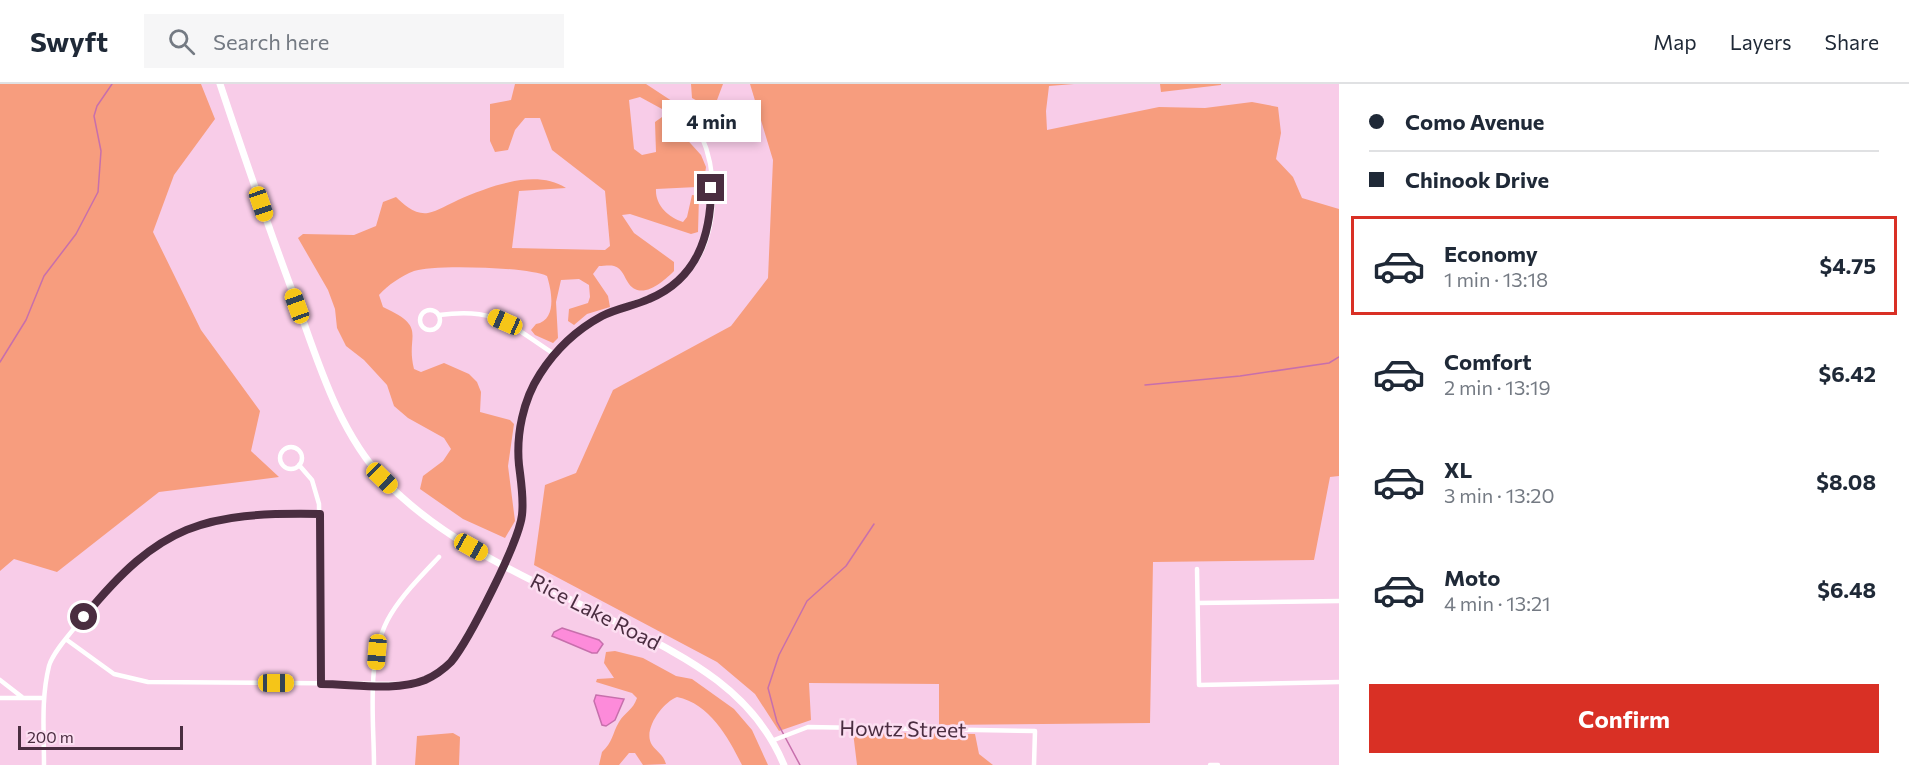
<!DOCTYPE html>
<meta charset="utf-8">
<style>
body{margin:0;font-family:Commissioner,sans-serif;background:#f6f6f7;color:#1f2937;height:100vh;display:flex;flex-direction:column;font-size:22px;white-space:nowrap}
*{box-sizing:border-box;margin:0}
p{font-size:20px;color:#747a83}
.icon{flex:none;width:33px;height:33px;fill:none;stroke:currentColor;stroke-width:2;stroke-linecap:round;stroke-linejoin:round}
.map{position:relative;flex:1;overflow:hidden}
.drawer{display:flex;flex-direction:column;background:#fff;width:570px}
.drawer>*{flex:none}
.top-card{display:grid;align-content:center;height:132px;padding:0 30px;background:#fff}
.scale{position:absolute;left:18px;bottom:15px;width:165px;box-sizing:border-box;padding-left:6px;border:3px solid #4a2d40;border-top:0;font-size:16px;line-height:21px;white-space:nowrap;color:#4a2d40;-webkit-text-stroke:4px #fcdef1;paint-order:stroke}
.end{position:absolute;width:27px;height:27px;margin:-14px;border:8px solid #4a2d40;background:#fff;box-shadow:0 0 0 3px #fff}
.from{border-radius:50%}
.bubble{position:absolute;height:42px;border-radius:0px;background:#fff;box-shadow:0 3px 9px #0003;font-size:20px;font-weight:700;line-height:42px;text-align:center}
.car{position:absolute;width:18px;height:36px;margin:-18px -9px;border-radius:8px;box-shadow:0 0 4px 2px #0007;background:linear-gradient(#f5c518 24%,#345 0 40%,#f5c518 0 76%,#345 0 86%,#f5c518 0)}
.top-card b{display:flex;align-items:center;gap:21px;height:57px;font-size:22px}
.top-card b+b{border-top:2px solid #e0e1e3}
.top-card i{width:15px;height:15px;background:#1f2937}
ul{padding:0;list-style:none}
li{display:flex;align-items:center;gap:18px;height:99px;margin:0 12px 9px;padding:0 18px;border:3px solid transparent;border-radius:0px}
li div{flex:1}
li b{display:block;font-size:22px}
li em{font-style:normal;font-weight:700}
li.on{border-color:#d93025}
li>.icon{width:54px;height:54px;stroke-width:1.5}
.primary-button{display:flex;gap:12px;margin-top:auto;padding:12px 30px}
.primary-button a{flex:1;height:69px;border-radius:0px;background:#d93025;color:#fff;font-size:24px;font-weight:700;line-height:69px;text-align:center}
header{display:flex;align-items:center;gap:36px;box-sizing:border-box;height:84px;padding:0 30px;background:#fff;border-bottom:2px solid #e0e1e3}
header strong{font-size:28px}
nav{display:flex;gap:33px;margin-inline-start:auto;font-size:21px}
.search{width:420px;height:54px;background:#f6f6f7;display:flex;align-items:center;gap:15px;box-sizing:border-box;padding:0 21px;border-radius:0px;color:#747a83;font-size:22px}
main{display:flex;flex:1;min-height:0}
.map>svg:first-child{display:block}
.green{fill:#f79d7e}
.water{fill:#fd8bda;stroke:#c76fac;stroke-width:1.5}
.lines{fill:none;stroke-linecap:round;stroke-linejoin:round}
.stream{stroke:#c76fac;stroke-width:1.5}
.minor{stroke:#fff;stroke-width:4.5}
.secondary{stroke:#fff;stroke-width:7}
.route{stroke:#4a2d40;stroke-width:8}
.labels{text-anchor:middle;dominant-baseline:central;stroke-width:5;stroke-linejoin:round;paint-order:stroke}
.street-label{font-size:21px;fill:#4a2d40;stroke:#fcdef1}
</style>
<header>
<strong>Swyft</strong>
<div class="search"><svg class="icon" aria-label="search" viewBox="0 0 24 24"><circle cx="10" cy="10" r="6"/><path d="M15 15l6 6"/></svg>Search here</div>
<nav><a>Map</a><a>Layers</a><a>Share</a></nav>
</header>
<main>
<div class="map">
<svg width="1339" height="681" viewBox="0 0 1339 681">
<rect width="100%" height="100%" fill="#f8cce8"/>
<!-- green -->
<path class="green" d="M0,0H201L215,35L174,91L153,148L201,246L260,327L251,367L279,393L159,408L57,488L14,475L0,487Z
M515,0H646L684,25L681,29L662,25L640,13L629,16L634,65L642,71L656,68L655,38L662,33L672,39L701,71L706,83L704,97L697,103L656,105C655,121 668,133 683,138L687,133L692,111L699,112L698,148L691,150L630,130L622,131L634,149L674,178V187C664,197 642,217 629,200C624,193 623,185 614,182C610,181 603,182 599,182L593,190L608,212L610,223L587,230L574,241L568,237L569,225L588,219L590,213L589,201L579,195L561,196L556,218L558,254L553,259L535,251L531,246L536,240C557,236 552,208 547,192C529,183 432,180 414,187C401,192 388,201 379,211L383,223C429,244 405,250 414,285L421,288L444,279L469,290L477,298L481,308L480,328L510,336L514,340L508,382L515,437L505,454L463,435L420,405L423,392L443,377L451,365L444,354L408,334L394,322L387,301L364,276L346,262L337,244L335,225L328,206L298,154L303,150L354,151L376,142L383,118L396,113C404,121 415,131 428,129C438,127 449,120 458,116C488,103 535,84 566,104L519,107L512,164L605,166L610,162L605,107L552,66L540,34H525L515,46L508,66L495,68L490,57V20L511,16Z
M691,0H723L717,16L705,21L692,14Z
M750,0H1074L1049,2L1046,27L1047,46L1159,23L1205,24L1252,18L1278,23L1281,49L1276,75L1293,93L1302,114L1339,125V392L1330,393L1314,476L1153,478L1150,639L939,641V600L809,599L811,636L779,647L755,610L717,578L534,481L545,401L576,389L613,306L731,242L768,194L773,76Z
M1160,0H1221V1L1161,8Z
M615,567L643,574L676,592L692,595L734,625L752,646L768,681H742C728,653 710,620 677,613C663,618 642,646 652,661C657,668 663,670 666,680L643,681L635,669H629L619,681H599L602,668C613,658 612,650 619,638C625,628 633,626 637,614L632,609L596,598L597,595L614,594L604,579L606,568Z
M853,648L975,650L979,670L993,681H857Z
M453,649L460,653L459,681H415L417,652Z"/>
<!-- water -->
<path class="water" d="M562,544L599,556L603,560L597,569H592L552,552L554,548Z
M596,611L624,615L615,636L606,642L602,641L594,617Z"/>
<g class="lines">
<!-- stream -->
<path class="stream" d="M0,278L26,236L44,192L76,150L98,108L101,67L94,32L97,22L112,0
M1145,301L1240,292L1329,279L1339,273
M800,681L777,638L768,604L779,571L807,517L846,482L874,440"/>
<!-- minor -->
<path class="minor" d="M665,36L694,52L704,48L706,37L701,31L690,30L685,35L684,46
M420 236a10 10 0 1 1 20 0a10 10 0 1 1-20 0Z
M439,231C496,223 508,240 554,270
M280 374a11 11 0 1 1 22 0a11 11 0 1 1-22 0Z
M299,381L312,396L319,420L321,600
M1197,485L1199,601L1339,598
M1198,519L1339,517
M67,556L114,590L148,598L409,600C424,596 441,590 452,577C459,568 464,555 470,545C489,511 514,473 521,434C525,416 521,398 519,380C517,353 522,325 534,301C547,271 575,246 603,231C641,212 673,216 698,174C718,139 717,86 701,51
M0,596L22,613
M0,614H43
M774,656L808,643L1035,647L1034,681
M44,681C44,648 41,614 49,582C53,567 76,543 86,530C158,441 208,428 320,430
M374,681C374,634 365,572 391,530C404,509 422,491 439,473
M1210,681H1218"/>
<!-- secondary -->
<path class="secondary" d="M220,0C245,75 271,151 299,225C320,284 340,349 384,396C447,462 537,498 618,539C687,574 753,606 784,681"/>
</g>
<g class="lines">
<!-- route -->
<path class="route" d="M84,533C160,440 203,428 320,430L321,600C353,600 395,608 425,596C434,592 444,585 451,578C469,556 519,458 522,431C524,414 521,398 519,381C516,351 523,316 540,290C556,265 576,246 602,232C617,224 634,222 649,215C697,195 711,152 711,104"/>
</g>
<g class="labels">
<!-- street labels -->
<g class="street-label">
<text transform="translate(596 527) rotate(27)">Rice Lake Road</text>
<text transform="translate(903 644) rotate(1)">Howtz Street</text>
</g>
</g>
</svg>
<div class="scale">200 m</div>
<i class="end from" style="left:84px;top:533px"></i>
<i class="end" style="left:711px;top:104px"></i>
<div class="bubble" style="left:662px;top:16px;width:99px">4 min</div>
<i class="car" style="left:261px;top:120px;rotate:161deg"></i>
<i class="car" style="left:297px;top:222px;rotate:340deg"></i>
<i class="car" style="left:505px;top:238px;rotate:294deg"></i>
<i class="car" style="left:382px;top:394px;rotate:134deg"></i>
<i class="car" style="left:471px;top:463px;rotate:119deg"></i>
<i class="car" style="left:377px;top:568px;rotate:185deg"></i>
<i class="car" style="left:276px;top:599px;rotate:90deg"></i>
</div>
<section class="drawer">
<div class="top-card">
<b><i class="from"></i>Como Avenue</b>
<b><i></i>Chinook Drive</b>
</div>
<ul>
<li class="on"><svg class="icon" aria-label="car" viewBox="0 0 24 24"><path d="M5 17H2v-5l4-1 3-4h7l3 4 3 1v5h-3M9 17h6M6 11h13"/><circle cx="7" cy="17" r="2"/><circle cx="17" cy="17" r="2"/></svg><div><b>Economy</b><p>1 min · 13:18</p></div><em>$4.75</em></li>
<li><svg class="icon" aria-label="car" viewBox="0 0 24 24"><path d="M5 17H2v-5l4-1 3-4h7l3 4 3 1v5h-3M9 17h6M6 11h13"/><circle cx="7" cy="17" r="2"/><circle cx="17" cy="17" r="2"/></svg><div><b>Comfort</b><p>2 min · 13:19</p></div><em>$6.42</em></li>
<li><svg class="icon" aria-label="car" viewBox="0 0 24 24"><path d="M5 17H2v-5l4-1 3-4h7l3 4 3 1v5h-3M9 17h6M6 11h13"/><circle cx="7" cy="17" r="2"/><circle cx="17" cy="17" r="2"/></svg><div><b>XL</b><p>3 min · 13:20</p></div><em>$8.08</em></li>
<li><svg class="icon" aria-label="car" viewBox="0 0 24 24"><path d="M5 17H2v-5l4-1 3-4h7l3 4 3 1v5h-3M9 17h6M6 11h13"/><circle cx="7" cy="17" r="2"/><circle cx="17" cy="17" r="2"/></svg><div><b>Moto</b><p>4 min · 13:21</p></div><em>$6.48</em></li>
</ul>
<div class="primary-button"><a>Confirm</a></div>
</section>
</main>
